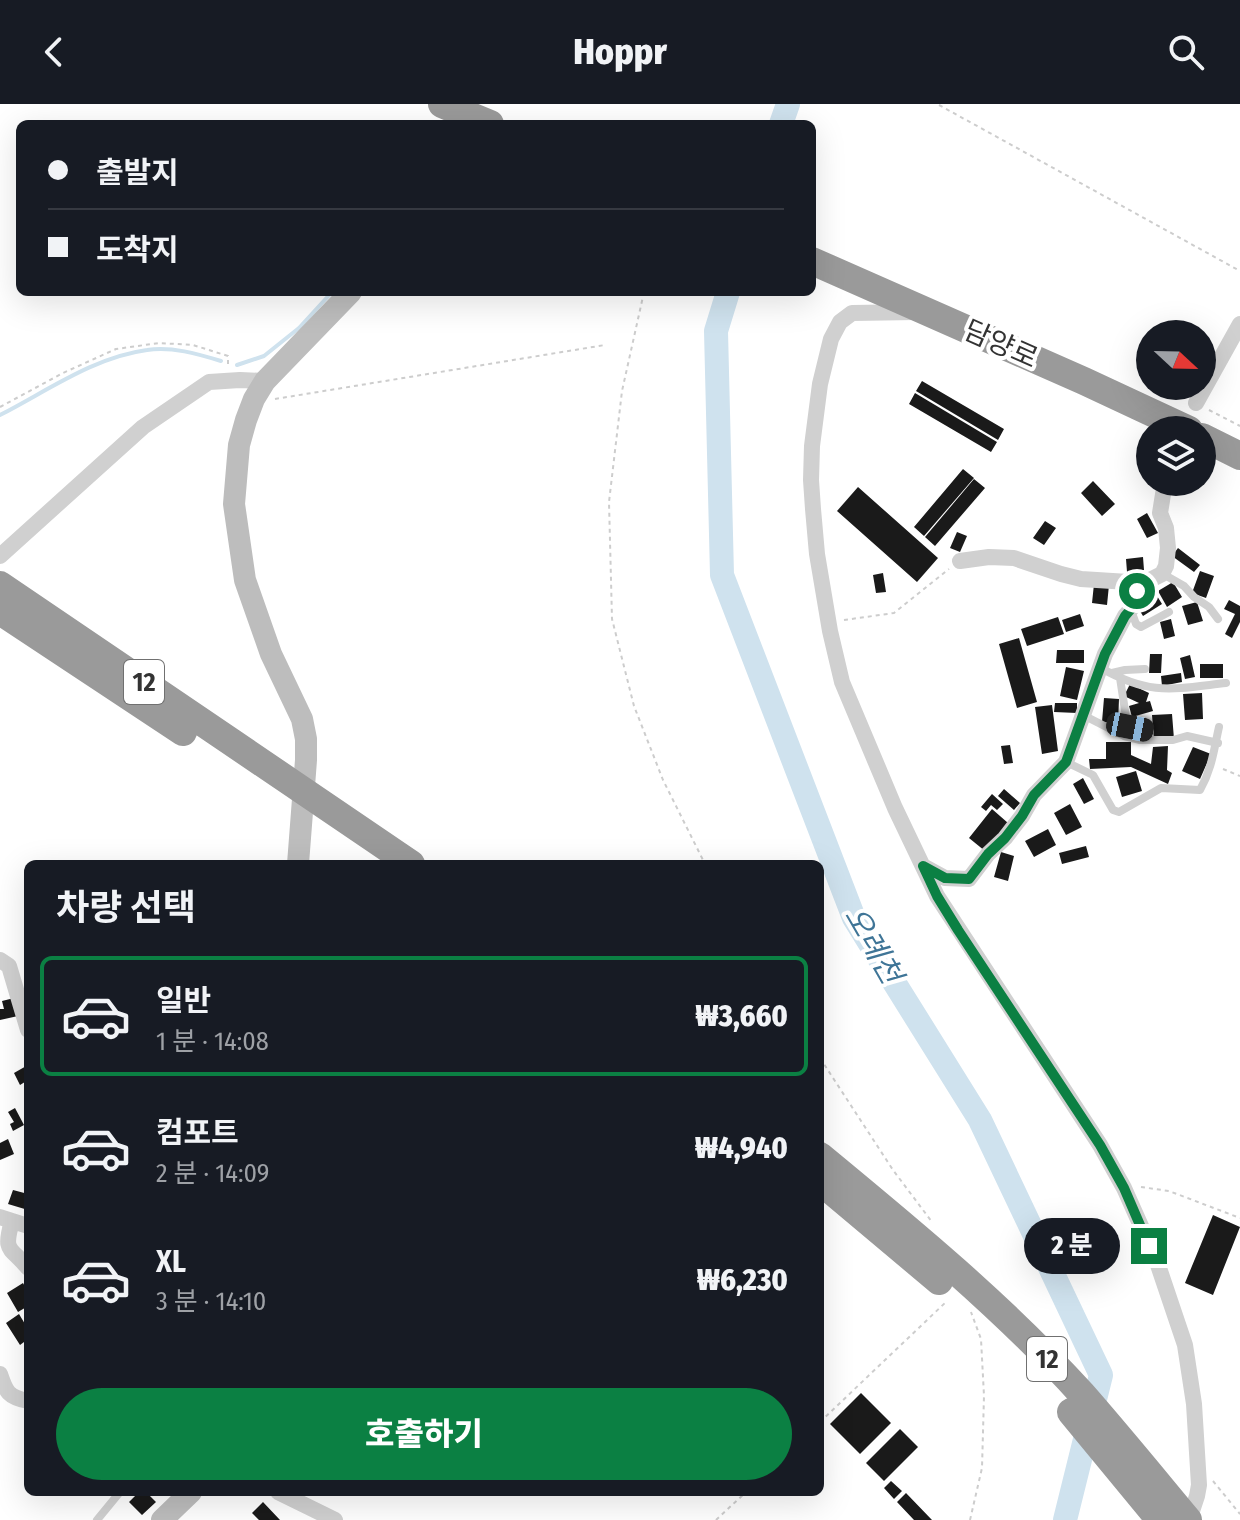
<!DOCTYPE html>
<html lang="ko">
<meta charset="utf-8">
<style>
body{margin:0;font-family:"Fira Sans Condensed","Noto Sans KR",sans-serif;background:#20242c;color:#f1f3f6;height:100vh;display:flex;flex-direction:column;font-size:30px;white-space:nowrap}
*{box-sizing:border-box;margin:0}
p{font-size:26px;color:#9ea1a6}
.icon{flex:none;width:44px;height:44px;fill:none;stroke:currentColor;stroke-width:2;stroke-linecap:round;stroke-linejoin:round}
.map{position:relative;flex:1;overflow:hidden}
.drawer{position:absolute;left:24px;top:756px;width:800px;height:636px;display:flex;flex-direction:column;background:#171b24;border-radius:12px;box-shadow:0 8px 32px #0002}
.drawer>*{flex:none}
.guide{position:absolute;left:16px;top:16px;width:800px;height:176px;border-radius:12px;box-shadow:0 8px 32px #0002;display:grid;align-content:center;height:176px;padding:0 32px;background:#171b24}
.needle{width:52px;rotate:112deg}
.fabs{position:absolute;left:1136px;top:216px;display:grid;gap:16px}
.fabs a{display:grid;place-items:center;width:80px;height:80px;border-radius:50%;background:#171b24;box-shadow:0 8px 32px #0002;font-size:40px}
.end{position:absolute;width:36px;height:36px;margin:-18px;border:10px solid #0b8043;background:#fff;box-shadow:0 0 0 4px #fff}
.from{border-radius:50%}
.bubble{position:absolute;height:56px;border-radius:28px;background:#171b24;box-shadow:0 8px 32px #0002;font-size:26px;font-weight:800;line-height:56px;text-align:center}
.car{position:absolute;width:24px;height:48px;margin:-24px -12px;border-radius:10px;box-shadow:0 0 6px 2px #0007;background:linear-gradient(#222 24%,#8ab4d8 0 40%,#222 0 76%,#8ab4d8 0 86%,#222 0)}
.guide b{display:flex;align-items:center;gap:28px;height:76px;font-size:30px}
.guide b+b{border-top:2px solid #363941}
.guide i{width:20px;height:20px;background:#f1f3f6}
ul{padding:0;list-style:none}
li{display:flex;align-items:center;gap:24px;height:120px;margin:0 16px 12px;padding:0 16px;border:4px solid transparent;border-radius:12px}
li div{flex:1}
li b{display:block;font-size:30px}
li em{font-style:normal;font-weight:800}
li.on{border-color:#0b8043}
li>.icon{width:72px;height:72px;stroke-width:1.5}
h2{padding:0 32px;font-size:36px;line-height:96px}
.action{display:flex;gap:16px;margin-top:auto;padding:16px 32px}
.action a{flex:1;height:92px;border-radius:48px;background:#0b8043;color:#fff;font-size:32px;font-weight:800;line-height:92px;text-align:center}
header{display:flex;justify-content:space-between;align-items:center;height:104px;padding:0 32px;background:#171b24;font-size:36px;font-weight:800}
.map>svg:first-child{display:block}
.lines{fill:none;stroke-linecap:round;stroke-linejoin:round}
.stream{stroke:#cfe2ee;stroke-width:4}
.river{stroke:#cfe2ee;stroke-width:24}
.building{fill:#1a1a1a}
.path{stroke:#cdcdcd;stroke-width:2;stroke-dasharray:4 4;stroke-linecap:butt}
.lane{stroke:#d0d0d0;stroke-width:8}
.street{stroke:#d0d0d0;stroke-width:16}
.secondary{stroke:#bdbdbd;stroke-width:22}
.highway{stroke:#9a9a9a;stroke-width:28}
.route{stroke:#0b8043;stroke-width:10}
.labels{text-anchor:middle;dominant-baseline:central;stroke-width:8;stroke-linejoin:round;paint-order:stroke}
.shield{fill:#fff;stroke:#707070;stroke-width:2}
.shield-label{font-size:26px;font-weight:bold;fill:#333}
.street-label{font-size:28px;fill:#333;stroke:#fff}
.water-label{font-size:30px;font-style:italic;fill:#3f7597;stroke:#fff}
</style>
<header><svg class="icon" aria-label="back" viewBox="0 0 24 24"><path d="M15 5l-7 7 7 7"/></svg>Hoppr<svg class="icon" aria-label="search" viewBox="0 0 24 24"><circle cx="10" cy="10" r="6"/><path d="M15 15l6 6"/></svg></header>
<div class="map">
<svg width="1240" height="1416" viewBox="0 0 1240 1416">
<rect width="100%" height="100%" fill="#fff"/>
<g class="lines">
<!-- stream -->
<path class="stream" d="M237,261L264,252L299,224L332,188
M0,311C47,287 94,253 147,246C171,242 198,250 221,257"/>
<!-- river -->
<path class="river" d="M781,20L788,0
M728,188L716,227L722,471L854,814L980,1016L1101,1271L1065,1416"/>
</g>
<!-- building -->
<path class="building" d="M922,277L1004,325L998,336L916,287Z
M915,289L997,338L991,348L909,300Z
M963,365L974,374L924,432L914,423Z
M974,375L985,384L935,442L925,433Z
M1093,377L1115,400L1102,412L1081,389Z
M858,383L938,454L917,478L837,407Z
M1147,409L1158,429L1147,434L1137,415Z
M1045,417L1056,424L1044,441L1033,434Z
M957,428L967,432L960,448L950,444Z
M1178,444L1200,461L1194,468L1172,452Z
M1143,453L1144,466L1127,468L1126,455Z
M1200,467L1214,472L1206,494L1192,489Z
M883,469L886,488L876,489L873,471Z
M1173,478L1182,493L1167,503L1158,487Z
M1094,480L1109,481L1107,501L1092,499Z
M1154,487L1162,500L1143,512L1135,499Z
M1229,496L1240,502V518L1232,534L1225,530L1235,510L1224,505Z
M1197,498L1203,517L1188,521L1182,502Z
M1080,510L1084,522L1066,528L1062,516Z
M1058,513L1064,530L1027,542L1021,525Z
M1171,515L1175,532L1164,535L1160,518Z
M1019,534L1037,598L1017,604L999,540Z
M1057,546H1084V559H1056Z
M1150,550H1162L1161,569H1149Z
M1190,551L1195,573L1185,575L1180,554Z
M1200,560H1223V574H1200Z
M1066,563L1084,567L1077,596L1060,592Z
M1181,569L1182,578L1162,582L1161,572Z
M1130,580L1149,589L1146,598L1150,597L1153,607L1132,613L1129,602L1139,599L1124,592Z
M1202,589L1203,615L1185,616L1183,590Z
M1104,594L1119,595L1118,619L1102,618Z
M1055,599H1077V609L1054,608Z
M1052,601L1058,647L1042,650L1035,603Z
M1172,610L1174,635L1154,636L1152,611Z
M1106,638H1131V651L1151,660L1153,643L1168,642L1167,666L1172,669L1168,680L1131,663L1090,665L1089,655H1106Z
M1010,641L1013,659L1004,660L1001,642Z
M1193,643L1211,650L1200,675L1182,667Z
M1136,667L1142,687L1122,693L1116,673Z
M1083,674L1094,695L1084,700L1073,680Z
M1004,685L1020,699L1014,706L998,692Z
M992,690L1003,700L997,706L991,701L986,707L981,703Z
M1070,700L1082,723L1066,731L1054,709Z
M992,705L1008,719L985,747L969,734Z
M1048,725L1056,741L1034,753L1025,737Z
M1086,742L1089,753L1062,760L1059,749Z
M1001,748L1014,752L1008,777L994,773Z
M14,894L18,912L0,916V905H4L2,897Z
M28,961V976L20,981L14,969Z
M15,1004L24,1021L13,1027L10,1020L14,1018L8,1008Z
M8,1035L14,1050L0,1056V1039Z
M13,1086L28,1090V1106L8,1100Z
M1213,1111L1240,1123L1213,1191L1185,1179Z
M23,1179L28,1188V1202L18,1208L7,1189Z
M19,1210L28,1225V1235L20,1241L6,1219Z
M861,1289L891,1319L860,1350L830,1320Z
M900,1325L918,1343L884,1377L866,1359Z
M891,1377L902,1387L894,1395L884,1384Z
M139,1388H146L156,1398L142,1411L129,1398Z
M906,1389L932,1416H914L897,1398Z
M263,1398L280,1416H259L252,1409Z"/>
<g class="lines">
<!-- path -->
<path class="path" d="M939,1L1240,167
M644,188L622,287L609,398L612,515L634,602L663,676L705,760
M275,295L605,241
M0,303L63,269L116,245L159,239L193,241L228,252V263
M1209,306L1240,322
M1202,365L1207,360
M844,516L894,509L949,465
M1223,665L1240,672
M820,954L893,1066L932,1118
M1141,1083L1169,1087L1240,1114
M820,1318L947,1197
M1213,1377L1240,1410
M716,1416L746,1388
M970,1416L982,1364L984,1292L981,1235L971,1208"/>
<!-- lane -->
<path class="lane" d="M1163,470L1184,482L1194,493L1209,503L1218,515
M1131,506L1136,520L1141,523L1169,508
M1101,564C1150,592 1173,585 1226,579
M1112,569L1125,566L1145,565
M1120,574L1126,613L1130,623L1150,627
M1083,611L1124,632L1140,636H1173L1187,632L1218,639
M1066,658L1093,671L1113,706L1119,708L1161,684L1200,686C1212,665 1214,645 1219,623
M97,1416L120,1388"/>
<!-- street -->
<path class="street" d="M916,208L852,209L840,218L831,235L820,280L812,342L811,376L813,405L817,450L830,527L842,578L895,704L937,792L1100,1041L1124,1084L1157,1158L1185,1241L1194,1300L1199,1381L1197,1392L1189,1416
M1196,299L1240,220
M0,452L143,323L209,278L240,276L265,277
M960,457L989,453L1014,454L1061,470L1081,475L1144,479
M923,762L945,774L969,775L988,750L1005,734L1022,712L1034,691L1066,658L1105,550L1125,512L1131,505L1137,487L1144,479L1162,470L1166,462L1168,444L1166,424L1160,409L1165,378
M0,856L9,862L28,926
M0,1113L28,1122
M12,1117C3,1149 10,1142 28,1164
M0,1270C6,1288 8,1293 28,1297
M278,1388L335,1416"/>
<!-- secondary -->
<path class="secondary" d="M298,760L306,656V635L302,615L271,550L245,476L234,400L239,341L246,316L254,295L265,277L351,188
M162,1416L191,1388"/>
<!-- highway -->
<path class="highway" d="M442,0L490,20
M812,157L1084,277L1189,326
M1202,333L1240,352
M0,481L411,760
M0,507L183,628
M820,1052C911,1127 1003,1203 1082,1290C1118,1331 1153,1374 1188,1416
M820,1077L939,1177
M1071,1308L1160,1416"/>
</g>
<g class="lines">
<!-- route -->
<path class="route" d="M1137,487L1131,505L1125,512L1105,550L1066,658L1034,691L1022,712L1005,734L988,750L969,775L945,774L923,762L937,792L958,826L1100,1041L1124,1084L1149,1142"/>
</g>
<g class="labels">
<!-- shield labels -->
<g class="shield">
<rect x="124" y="556" width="40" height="44" rx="6"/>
<rect x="1027" y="1233" width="40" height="44" rx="6"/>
</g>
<g class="shield-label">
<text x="144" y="578">12</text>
<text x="1047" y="1255">12</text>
</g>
<!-- street labels -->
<g class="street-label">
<text transform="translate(1001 240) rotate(24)">담양로</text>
</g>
<!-- water labels -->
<g class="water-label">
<text transform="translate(873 841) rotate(60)">오례천</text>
</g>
</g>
</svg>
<div class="fabs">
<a><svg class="needle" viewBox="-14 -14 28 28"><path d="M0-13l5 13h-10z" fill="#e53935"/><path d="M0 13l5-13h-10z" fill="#9ea1a6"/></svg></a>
<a><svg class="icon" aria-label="layers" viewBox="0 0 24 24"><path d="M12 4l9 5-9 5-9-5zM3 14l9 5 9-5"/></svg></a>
</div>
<i class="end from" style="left:1137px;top:487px"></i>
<i class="end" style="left:1149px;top:1142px"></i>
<div class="bubble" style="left:1024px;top:1114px;width:96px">2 분</div>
<i class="car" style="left:1130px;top:623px;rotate:101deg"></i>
<div class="guide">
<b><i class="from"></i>출발지</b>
<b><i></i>도착지</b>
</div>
<section class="drawer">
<h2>차량 선택</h2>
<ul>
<li class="on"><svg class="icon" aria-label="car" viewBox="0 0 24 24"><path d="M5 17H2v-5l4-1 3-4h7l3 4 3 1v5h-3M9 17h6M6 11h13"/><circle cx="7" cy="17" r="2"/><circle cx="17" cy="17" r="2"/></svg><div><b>일반</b><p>1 분 · 14:08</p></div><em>₩3,660</em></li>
<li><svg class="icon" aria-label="car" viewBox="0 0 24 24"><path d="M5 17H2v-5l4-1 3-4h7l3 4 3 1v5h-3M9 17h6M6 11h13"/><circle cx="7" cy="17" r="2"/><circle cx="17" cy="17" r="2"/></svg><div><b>컴포트</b><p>2 분 · 14:09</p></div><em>₩4,940</em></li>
<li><svg class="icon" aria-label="car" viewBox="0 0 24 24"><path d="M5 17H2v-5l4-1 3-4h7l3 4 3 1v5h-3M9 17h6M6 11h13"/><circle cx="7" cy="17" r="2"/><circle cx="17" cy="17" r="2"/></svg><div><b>XL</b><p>3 분 · 14:10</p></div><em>₩6,230</em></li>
</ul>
<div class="action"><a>호출하기</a></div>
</section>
</div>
